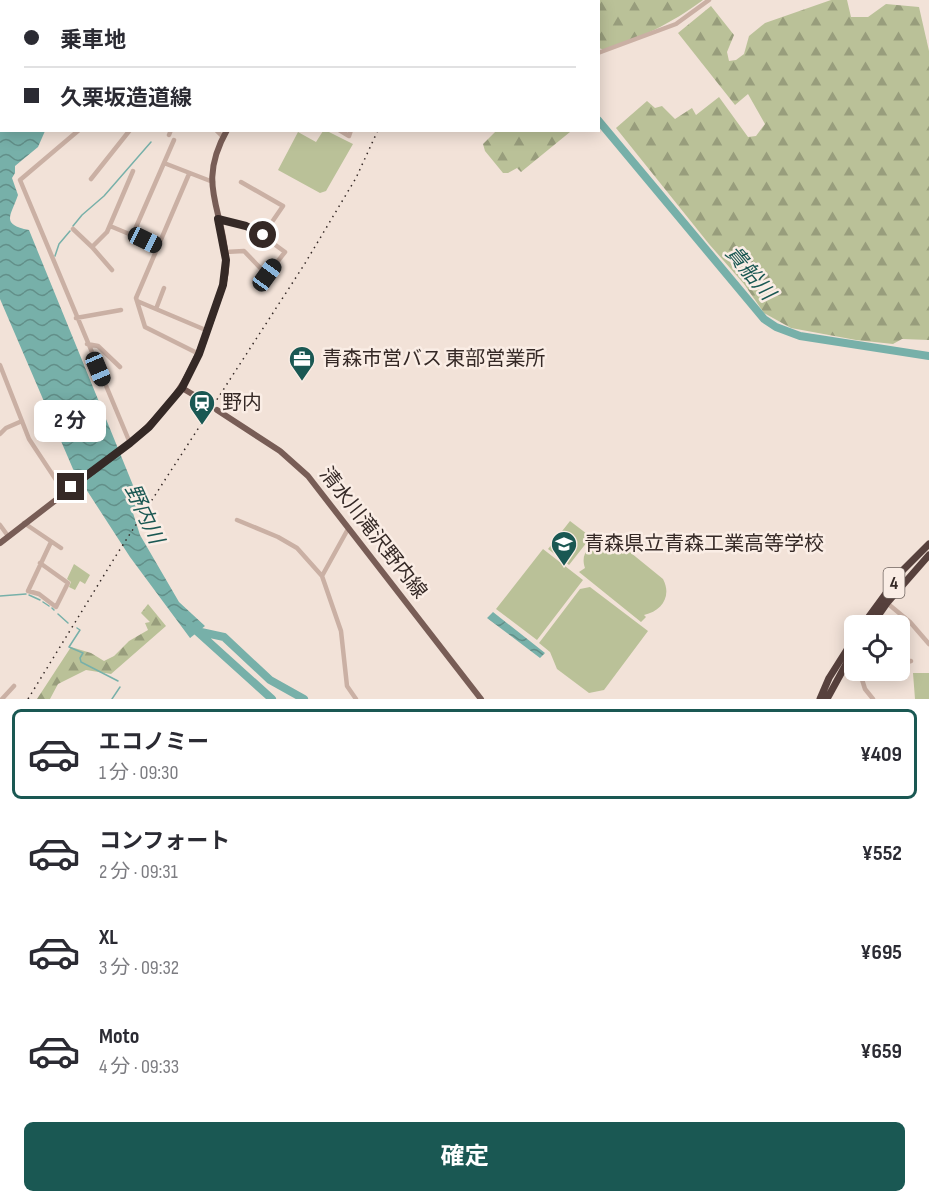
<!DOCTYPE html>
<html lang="ja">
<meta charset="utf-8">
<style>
body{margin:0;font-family:"Sofia Sans Condensed","Noto Sans JP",sans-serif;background:#f7f7f7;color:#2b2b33;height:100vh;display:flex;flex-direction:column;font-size:22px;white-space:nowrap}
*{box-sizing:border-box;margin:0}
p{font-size:20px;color:#7c7c81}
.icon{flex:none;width:33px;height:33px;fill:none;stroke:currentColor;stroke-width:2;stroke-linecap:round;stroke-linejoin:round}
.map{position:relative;height:699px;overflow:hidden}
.panel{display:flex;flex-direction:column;background:#fff;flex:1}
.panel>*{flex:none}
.banner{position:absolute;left:0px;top:0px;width:600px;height:132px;box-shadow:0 3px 15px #0003;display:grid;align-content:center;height:132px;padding:0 24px;background:#fff}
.buttons{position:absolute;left:844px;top:615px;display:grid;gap:12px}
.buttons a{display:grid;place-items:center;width:66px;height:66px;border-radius:9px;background:#fff;box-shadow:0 3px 15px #0003;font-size:30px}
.end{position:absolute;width:27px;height:27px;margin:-14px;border:8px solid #352926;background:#fff;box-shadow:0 0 0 3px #fff}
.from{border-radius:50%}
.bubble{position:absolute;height:42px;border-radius:9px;background:#fff;box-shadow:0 3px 15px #0003;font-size:20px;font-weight:700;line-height:42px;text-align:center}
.car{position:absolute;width:18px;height:36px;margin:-18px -9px;border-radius:8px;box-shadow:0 0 4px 2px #0007;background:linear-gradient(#222 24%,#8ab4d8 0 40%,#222 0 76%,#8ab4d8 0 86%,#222 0)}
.banner b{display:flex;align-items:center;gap:21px;height:57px;font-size:22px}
.banner b+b{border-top:2px solid #e1e1e2}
.banner i{width:15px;height:15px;background:#2b2b33}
ul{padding:10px 0 0;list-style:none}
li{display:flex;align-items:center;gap:18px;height:90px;margin:0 12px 9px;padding:0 12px;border:3px solid transparent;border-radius:9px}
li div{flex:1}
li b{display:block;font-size:22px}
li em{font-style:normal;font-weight:700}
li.selected{border-color:#1a5853}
li>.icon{width:54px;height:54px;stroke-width:1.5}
.action{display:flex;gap:12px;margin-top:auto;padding:12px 24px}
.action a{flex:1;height:69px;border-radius:9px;background:#1a5853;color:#fff;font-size:24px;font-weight:700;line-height:69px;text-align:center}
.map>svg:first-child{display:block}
.forest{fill:url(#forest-firs)}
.garden{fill:#bac198}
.water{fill:url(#water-waves)}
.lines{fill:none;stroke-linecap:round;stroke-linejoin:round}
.stream{stroke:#77b0a9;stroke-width:1.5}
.river{stroke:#77b0a9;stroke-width:8}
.minor{stroke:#cab0a4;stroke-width:4.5}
.major{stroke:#785d56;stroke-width:6}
.highway{stroke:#57413d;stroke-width:7}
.rail{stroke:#352926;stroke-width:1.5;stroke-dasharray:1.5 4.5;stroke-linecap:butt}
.route{stroke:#352926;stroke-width:8}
.labels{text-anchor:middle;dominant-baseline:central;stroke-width:5;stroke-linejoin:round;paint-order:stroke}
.shield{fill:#faede5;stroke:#70645f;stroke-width:1.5}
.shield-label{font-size:18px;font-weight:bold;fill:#352926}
.poi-label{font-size:20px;fill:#352926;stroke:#faede5;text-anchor:start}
.street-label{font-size:20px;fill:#352926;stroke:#faede5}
.water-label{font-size:21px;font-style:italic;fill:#1a5853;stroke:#faede5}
</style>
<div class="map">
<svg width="929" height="699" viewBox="0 0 929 699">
<defs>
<pattern id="forest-firs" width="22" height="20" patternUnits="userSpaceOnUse" patternTransform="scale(1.5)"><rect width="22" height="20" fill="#bac198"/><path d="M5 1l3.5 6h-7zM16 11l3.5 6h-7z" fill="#989d7c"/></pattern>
<pattern id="water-waves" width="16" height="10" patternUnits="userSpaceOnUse" patternTransform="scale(1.5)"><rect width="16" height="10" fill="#77b0a9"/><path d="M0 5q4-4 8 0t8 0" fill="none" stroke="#628f89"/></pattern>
</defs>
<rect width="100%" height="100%" fill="#f2e2d8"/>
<!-- forest -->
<path class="forest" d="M569,0H703C669,25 644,36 604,50L599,48L598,2Z
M831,0H847L851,17H868L886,4L919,7L929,51V340L902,339L893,344L856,340L791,328L764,313L744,284L709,244L616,128L647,101L655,108L662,106L675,119L692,108L696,115L719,97L748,137L756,136L765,124L748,94L735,105L678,33L711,6L734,35L727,52L729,61L736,60L744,54L749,36L765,23Z
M568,130L570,132L521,172L517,168L508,173H503L485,151L483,144L496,131Z
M148,604L166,626L111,674L86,670L58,684L50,699H37L71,647L91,653L104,661L114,656L129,641L148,630L145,623L150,622L141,613Z"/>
<!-- garden -->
<path class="garden" d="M323,131H327L353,144L326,191L320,193L278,170L298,132L316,142Z
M570,521L591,537L569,565L548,549Z
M602,541H612L620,544L663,579C672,596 662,611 644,615L646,617L641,622L579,572L585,568C580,553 589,546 602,541Z
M543,549L583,580L537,640L496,609Z
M74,564L90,575L85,584L80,581L75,590L69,587L71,582L67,579Z
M590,587L648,631L604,690L589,693L557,669L550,652L539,643L580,589Z
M913,673H929V699H915Z"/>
<!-- water -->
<path class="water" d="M0,0H161L2,2V130L45,131L38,147L15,166V173L12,178L18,195C11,216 0,224 29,230L139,500V506L133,513L140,535L179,602L205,626L190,638L130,557L73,469L0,299Z
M493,612L545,653L540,658L487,618Z"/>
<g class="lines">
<!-- stream -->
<path class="stream" d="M73,226L82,215L104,196L151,142
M55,256L59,244L70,231
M29,595L40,600
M0,596L26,594
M43,602L49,606
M52,608L54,610
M58,614L68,623
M77,628L80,630L69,647L83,653L80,658L81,662L118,681
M112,699L120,687"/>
<!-- river -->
<path class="river" d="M498,0L499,2
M598,120L764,319L776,327L800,336L929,356
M190,625L272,699
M201,632L224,637L270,680L304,699"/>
<!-- minor -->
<path class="minor" d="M557,0V2
M176,2L177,0
M190,2L191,0
M211,2L212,0
M228,2L229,0
M287,2V0
M598,53L676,24L709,0
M79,130L20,180L130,443
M216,130L223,137
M339,130L349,136L351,130
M169,135L171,130
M164,163L174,140
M189,174L136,298L145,327L199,354
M91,179L130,130
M241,182L283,206L263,235
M218,219L252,228L285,252L267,275L244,251L225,252
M110,226L158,246
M73,229L92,247L112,270
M133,234L164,163L213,182
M92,247L107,232L133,171
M137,301L208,331
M156,309L164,288
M76,318L121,310
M87,344L98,346L120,367
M0,365L29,439L64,492
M0,434L6,428L22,421
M237,520L278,537L297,548L322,576L341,631L347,686L356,699
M24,523L61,548
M0,525L8,536
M40,563L68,583L56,607L39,594L28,591L51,542
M322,576L348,529
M887,603L910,622L929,644
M900,664L911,661
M859,670L865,689L873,699
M860,675L876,670
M2,699L14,686"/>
<!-- major -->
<path class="major" d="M357,2L358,0
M182,388L209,404
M217,410L280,451L308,476L481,699
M0,543L130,443C179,400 195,370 215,309C220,294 228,277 226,260C223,207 196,185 227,130"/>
<!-- highway -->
<path class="highway" d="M862,626L903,570L929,544
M871,626L887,603L929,555
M820,699L829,678L855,637
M827,699L855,648"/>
<!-- rail -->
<path class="rail" d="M424,2V0
M28,699L117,554L304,265L356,178L378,130"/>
</g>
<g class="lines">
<!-- route -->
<path class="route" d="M71,487L130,443L149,427L182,388L199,354L223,285L226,260L218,219L246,226L263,235"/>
</g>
<!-- icons -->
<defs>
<g id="office-pin" transform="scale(1.35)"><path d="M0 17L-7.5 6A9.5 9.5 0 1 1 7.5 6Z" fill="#1a5853" stroke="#faede5"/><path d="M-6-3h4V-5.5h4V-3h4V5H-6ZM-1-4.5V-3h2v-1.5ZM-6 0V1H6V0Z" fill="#fff"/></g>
<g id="station-pin" transform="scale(1.35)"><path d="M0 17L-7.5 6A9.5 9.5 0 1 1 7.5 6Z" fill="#1a5853" stroke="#faede5"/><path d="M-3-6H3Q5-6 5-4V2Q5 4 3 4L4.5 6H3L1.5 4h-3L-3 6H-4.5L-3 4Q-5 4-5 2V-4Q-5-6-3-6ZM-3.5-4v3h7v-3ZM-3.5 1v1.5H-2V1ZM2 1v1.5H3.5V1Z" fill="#fff"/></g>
<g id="school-pin" transform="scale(1.35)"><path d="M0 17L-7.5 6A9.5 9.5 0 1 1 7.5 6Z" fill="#1a5853" stroke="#faede5"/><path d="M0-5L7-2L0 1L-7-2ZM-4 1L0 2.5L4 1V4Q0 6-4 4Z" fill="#fff"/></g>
</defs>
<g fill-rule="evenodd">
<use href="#office-pin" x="302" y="359"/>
<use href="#station-pin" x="202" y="403"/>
<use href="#school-pin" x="564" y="544"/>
</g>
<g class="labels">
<!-- shield labels -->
<rect class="shield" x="883.5" y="568" width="21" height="30" rx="4.5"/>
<g class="shield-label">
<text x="894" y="583">4</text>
</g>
<!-- poi labels -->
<g class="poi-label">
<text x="322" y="359">青森市営バス 東部営業所</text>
<text x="222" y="403">野内</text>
<text x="584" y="544">青森県立青森工業高等学校</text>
</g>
<!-- street labels -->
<g class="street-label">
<text transform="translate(373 533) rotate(52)">清水川滝沢野内線</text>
</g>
<!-- water labels -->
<g class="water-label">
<text transform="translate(750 273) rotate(50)">貴船川</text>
<text transform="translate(144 514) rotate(65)">野内川</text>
</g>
</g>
</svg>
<div class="buttons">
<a><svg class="icon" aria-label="locate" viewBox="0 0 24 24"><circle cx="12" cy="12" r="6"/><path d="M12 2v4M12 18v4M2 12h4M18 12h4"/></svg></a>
</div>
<i class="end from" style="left:263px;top:235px"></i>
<i class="end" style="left:71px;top:487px"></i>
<div class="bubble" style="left:34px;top:400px;width:72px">2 分</div>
<i class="car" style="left:145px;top:240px;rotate:116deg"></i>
<i class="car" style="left:267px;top:275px;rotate:36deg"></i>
<i class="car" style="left:98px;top:369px;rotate:157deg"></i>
<div class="banner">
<b><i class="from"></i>乗車地</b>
<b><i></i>久栗坂造道線</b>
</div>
</div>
<section class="panel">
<ul>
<li class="selected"><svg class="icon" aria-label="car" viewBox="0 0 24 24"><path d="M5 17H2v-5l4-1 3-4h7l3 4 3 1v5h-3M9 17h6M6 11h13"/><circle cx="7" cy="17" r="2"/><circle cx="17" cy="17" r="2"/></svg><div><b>エコノミー</b><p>1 分 · 09:30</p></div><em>¥409</em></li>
<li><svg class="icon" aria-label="car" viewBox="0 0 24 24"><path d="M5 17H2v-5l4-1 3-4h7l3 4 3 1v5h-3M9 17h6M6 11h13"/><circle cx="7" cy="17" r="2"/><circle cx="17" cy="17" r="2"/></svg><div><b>コンフォート</b><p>2 分 · 09:31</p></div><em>¥552</em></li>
<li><svg class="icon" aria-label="car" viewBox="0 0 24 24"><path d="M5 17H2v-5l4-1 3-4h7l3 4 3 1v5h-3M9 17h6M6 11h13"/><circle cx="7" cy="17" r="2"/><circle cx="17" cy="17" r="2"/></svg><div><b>XL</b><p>3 分 · 09:32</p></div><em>¥695</em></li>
<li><svg class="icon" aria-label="car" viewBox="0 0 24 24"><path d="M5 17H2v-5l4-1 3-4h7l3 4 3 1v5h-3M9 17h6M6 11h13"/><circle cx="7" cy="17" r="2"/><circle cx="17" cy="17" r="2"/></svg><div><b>Moto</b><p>4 分 · 09:33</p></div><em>¥659</em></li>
</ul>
<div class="action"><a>確定</a></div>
</section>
